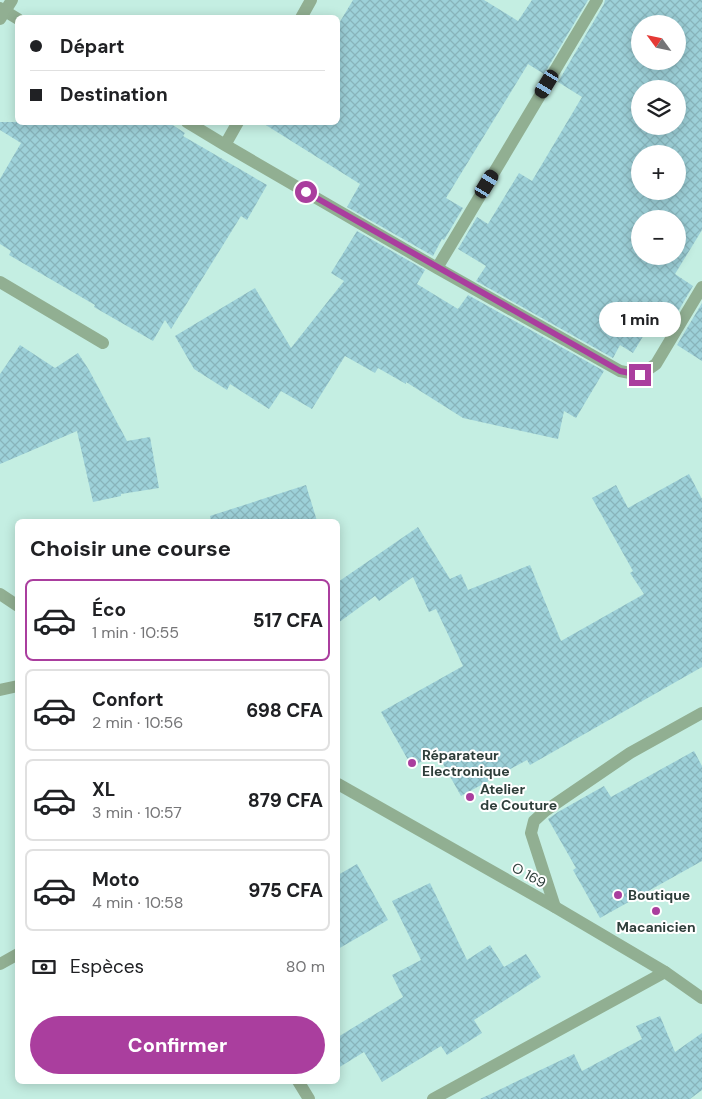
<!DOCTYPE html>
<html lang="fr">
<meta charset="utf-8">
<style>
body{margin:0;font-family:"DM Sans",sans-serif;background:#f6f6f6;color:#202124;height:100vh;display:flex;flex-direction:column;font-size:19px;white-space:nowrap}
*{box-sizing:border-box;margin:0}
p{font-size:16px;color:#757577}
.icon{flex:none;width:28px;height:28px;fill:none;stroke:currentColor;stroke-width:2;stroke-linecap:round;stroke-linejoin:round}
.map{position:relative;flex:1;overflow:hidden}
.drawer{position:absolute;left:15px;top:519px;width:325px;height:565px;display:flex;flex-direction:column;background:#fff;border-radius:8px;box-shadow:0 2px 12px #0003}
.drawer>*{flex:none}
.guide{position:absolute;left:15px;top:15px;width:325px;height:110px;border-radius:8px;box-shadow:0 2px 12px #0003;display:grid;align-content:center;height:110px;padding:0 15px;background:#fff}
.needle{width:32px;rotate:303deg}
.tools{position:absolute;left:631px;top:15px;display:grid;gap:10px}
.tools a{display:grid;place-items:center;width:55px;height:55px;border-radius:50%;background:#fff;box-shadow:0 2px 12px #0003;font-size:25px}
.end{position:absolute;width:22px;height:22px;margin:-11px;border:6px solid #aa3e9e;background:#fff;box-shadow:0 0 0 2px #fff}
.from{border-radius:50%}
.bubble{position:absolute;height:35px;border-radius:18px;background:#fff;box-shadow:0 2px 12px #0003;font-size:16px;font-weight:800;line-height:35px;text-align:center}
.car{position:absolute;width:15px;height:30px;margin:-15px -8px;border-radius:6px;box-shadow:0 0 4px 1px #0007;background:linear-gradient(#222 24%,#8ab4d8 0 40%,#222 0 76%,#8ab4d8 0 86%,#222 0)}
.guide b{display:flex;align-items:center;gap:18px;height:48px;font-size:19px}
.guide b+b{border-top:1px solid #e0e0e0}
.guide i{width:12px;height:12px;background:#202124}
ul{padding:0;list-style:none}
li{display:flex;align-items:center;gap:15px;height:82px;margin:0 10px 8px;padding:0 5px;border:2px solid #e0e0e0;border-radius:8px}
li div{flex:1}
li b{display:block;font-size:19px}
li em{font-style:normal;font-weight:800}
li.selected{border-color:#aa3e9e}
li>.icon{width:45px;height:45px;stroke-width:1.5}
h2{padding:0 15px;font-size:22px;line-height:60px}
.pay{display:flex;align-items:center;gap:12px;height:55px;padding:0 15px;font-size:19px}
.pay p{margin-inline-start:auto}
.button{display:flex;gap:10px;margin-top:auto;padding:10px 15px}
.button a{flex:1;height:58px;border-radius:30px;background:#aa3e9e;color:#fff;font-size:20px;font-weight:800;line-height:58px;text-align:center}
.map>svg:first-child{display:block}
.building{fill:url(#building-cross-hatch);fill-rule:evenodd}
.lines{fill:none;stroke-linecap:round;stroke-linejoin:round}
.minor{stroke:#91af92;stroke-width:12}
.tertiary{stroke:#91af92;stroke-width:12}
.route{stroke:#aa3e9e;stroke-width:6}
.poi-dot{fill:#aa3e9e;stroke:#fff;stroke-width:2}
.labels{text-anchor:middle;dominant-baseline:central;stroke-width:4;stroke-linejoin:round;paint-order:stroke}
.poi-label{font-size:14px;font-weight:bold;fill:#2e3e3a;stroke:#fff;text-anchor:start}
.street-label{font-size:14px;fill:#2e3e3a;stroke:#fff}
</style>
<div class="map">
<svg width="702" height="1099" viewBox="0 0 702 1099">
<defs>
<pattern id="building-cross-hatch" width="8" height="8" patternUnits="userSpaceOnUse" patternTransform="scale(1.25)"><rect width="8" height="8" fill="#9dd1d9"/><path d="M0 0l8 8M0 8l8-8" fill="none" stroke="#88b4bb"/></pattern>
</defs>
<rect width="100%" height="100%" fill="#c4eee2"/>
<!-- building -->
<path class="building" d="M353,0H484L518,21L532,0H588L544,74L528,64L446,198L463,208L444,240L442,239L433,256L347,207L360,184L261,122H338V25Z
M605,0H702V230L675,274L693,286L663,337L648,328L633,353L620,345L613,358L476,281L486,266L458,249L477,217L488,224L519,173L532,181L582,97L558,82L604,4ZM640,24H678V61H640ZM640,89H678V126H640ZM640,154H678V191H640ZM640,219H678V256H640Z
M0,122H168L185,133L183,136L267,185L247,220L241,216L171,329L165,320L153,341L94,307L95,305L9,255L11,251L0,244V179L21,143L0,130Z
M357,231L425,270L417,284L458,309L468,295L604,371L576,418L564,411L558,439L463,418L406,382V384L378,368L375,373L345,356L312,409L281,391L269,409L230,384L227,390L194,369L175,336L255,288L291,348L344,281L331,273Z
M702,303V361L677,345Z
M20,345L55,368L78,353L89,370L127,441L150,437L159,488L121,494V496L93,502L77,431L0,464V374Z
M689,474L702,499V667L530,765L527,760L461,796L437,753L412,767L381,712L463,666L436,609L429,612L413,577L379,601L375,596L338,623V582L418,527L450,579L461,574L468,590L530,565L561,641L644,594L630,573L633,571L592,498L616,485L628,508Z
M306,485L317,521H211L210,516Z
M694,751L702,766V861L600,918L573,870L576,868L548,819L558,812L604,786L611,797Z
M357,864L388,920L338,949V875Z
M430,883L467,960L490,945L504,967L526,954L541,977L474,1020L482,1033L447,1055L441,1046L382,1082L364,1052L338,1068V1037L403,997L392,975L421,960L392,901Z
M660,1016L675,1052L702,1033V1090L690,1099H480L574,1054L582,1071L642,1039L636,1026Z"/>
<g class="lines">
<!-- minor -->
<path class="minor" d="M0,8L18,19
M301,18L311,0
M0,19L12,0
M187,122L225,145L437,268L620,371L640,375L656,364L702,287
M225,145L238,122
M437,268L597,0
M0,282L103,343
M0,594L18,606
M555,907L531,833L534,821L545,811L630,753L702,713
M0,964L18,954
M298,1081L309,1099
M433,1099L665,972"/>
<!-- tertiary -->
<path class="tertiary" d="M0,690L18,686
M338,784L555,907L665,972L702,998"/>
</g>
<g class="lines">
<!-- route -->
<path class="route" d="M306,192L620,371L640,375"/>
</g>
<!-- markers -->
<g class="poi-dot">
<circle cx="412" cy="763" r="5"/>
<circle cx="470" cy="797" r="5"/>
<circle cx="618" cy="895" r="5"/>
<circle cx="656" cy="911" r="5"/>
</g>
<g class="labels">
<!-- poi labels -->
<g class="poi-label">
<text x="422" y="755">Réparateur<tspan x="422" dy="16">Electronique</tspan></text>
<text x="480" y="789">Atelier<tspan x="480" dy="16">de Couture</tspan></text>
<text x="628" y="895">Boutique</text>
<text x="656" y="927" text-anchor="middle">Macanicien</text>
</g>
<!-- street labels -->
<g class="street-label">
<text transform="translate(529 875) rotate(29)">O 169</text>
</g>
</g>
</svg>
<div class="tools">
<a><svg class="needle" viewBox="-14 -14 28 28"><path d="M0-13l5 13h-10z" fill="#e53935"/><path d="M0 13l5-13h-10z" fill="#757577"/></svg></a>
<a><svg class="icon" aria-label="layers" viewBox="0 0 24 24"><path d="M12 4l9 5-9 5-9-5zM3 14l9 5 9-5"/></svg></a>
<a>+</a>
<a>−</a>
</div>
<i class="end from" style="left:306px;top:192px"></i>
<i class="end" style="left:640px;top:375px"></i>
<div class="bubble" style="left:599px;top:302px;width:82px">1 min</div>
<i class="car" style="left:547px;top:84px;rotate:211deg"></i>
<i class="car" style="left:487px;top:184px;rotate:31deg"></i>
<div class="guide">
<b><i class="from"></i>Départ</b>
<b><i></i>Destination</b>
</div>
<section class="drawer">
<h2>Choisir une course</h2>
<ul>
<li class="selected"><svg class="icon" aria-label="car" viewBox="0 0 24 24"><path d="M5 17H2v-5l4-1 3-4h7l3 4 3 1v5h-3M9 17h6M6 11h13"/><circle cx="7" cy="17" r="2"/><circle cx="17" cy="17" r="2"/></svg><div><b>Éco</b><p>1 min · 10:55</p></div><em>517 CFA</em></li>
<li><svg class="icon" aria-label="car" viewBox="0 0 24 24"><path d="M5 17H2v-5l4-1 3-4h7l3 4 3 1v5h-3M9 17h6M6 11h13"/><circle cx="7" cy="17" r="2"/><circle cx="17" cy="17" r="2"/></svg><div><b>Confort</b><p>2 min · 10:56</p></div><em>698 CFA</em></li>
<li><svg class="icon" aria-label="car" viewBox="0 0 24 24"><path d="M5 17H2v-5l4-1 3-4h7l3 4 3 1v5h-3M9 17h6M6 11h13"/><circle cx="7" cy="17" r="2"/><circle cx="17" cy="17" r="2"/></svg><div><b>XL</b><p>3 min · 10:57</p></div><em>879 CFA</em></li>
<li><svg class="icon" aria-label="car" viewBox="0 0 24 24"><path d="M5 17H2v-5l4-1 3-4h7l3 4 3 1v5h-3M9 17h6M6 11h13"/><circle cx="7" cy="17" r="2"/><circle cx="17" cy="17" r="2"/></svg><div><b>Moto</b><p>4 min · 10:58</p></div><em>975 CFA</em></li>
</ul>
<div class="pay"><svg class="icon" aria-label="cash" viewBox="0 0 24 24"><path d="M3 7h18v10H3z"/><circle cx="12" cy="12" r="2"/></svg>Espèces<p>80 m</p></div>
<div class="button"><a>Confirmer</a></div>
</section>
</div>
